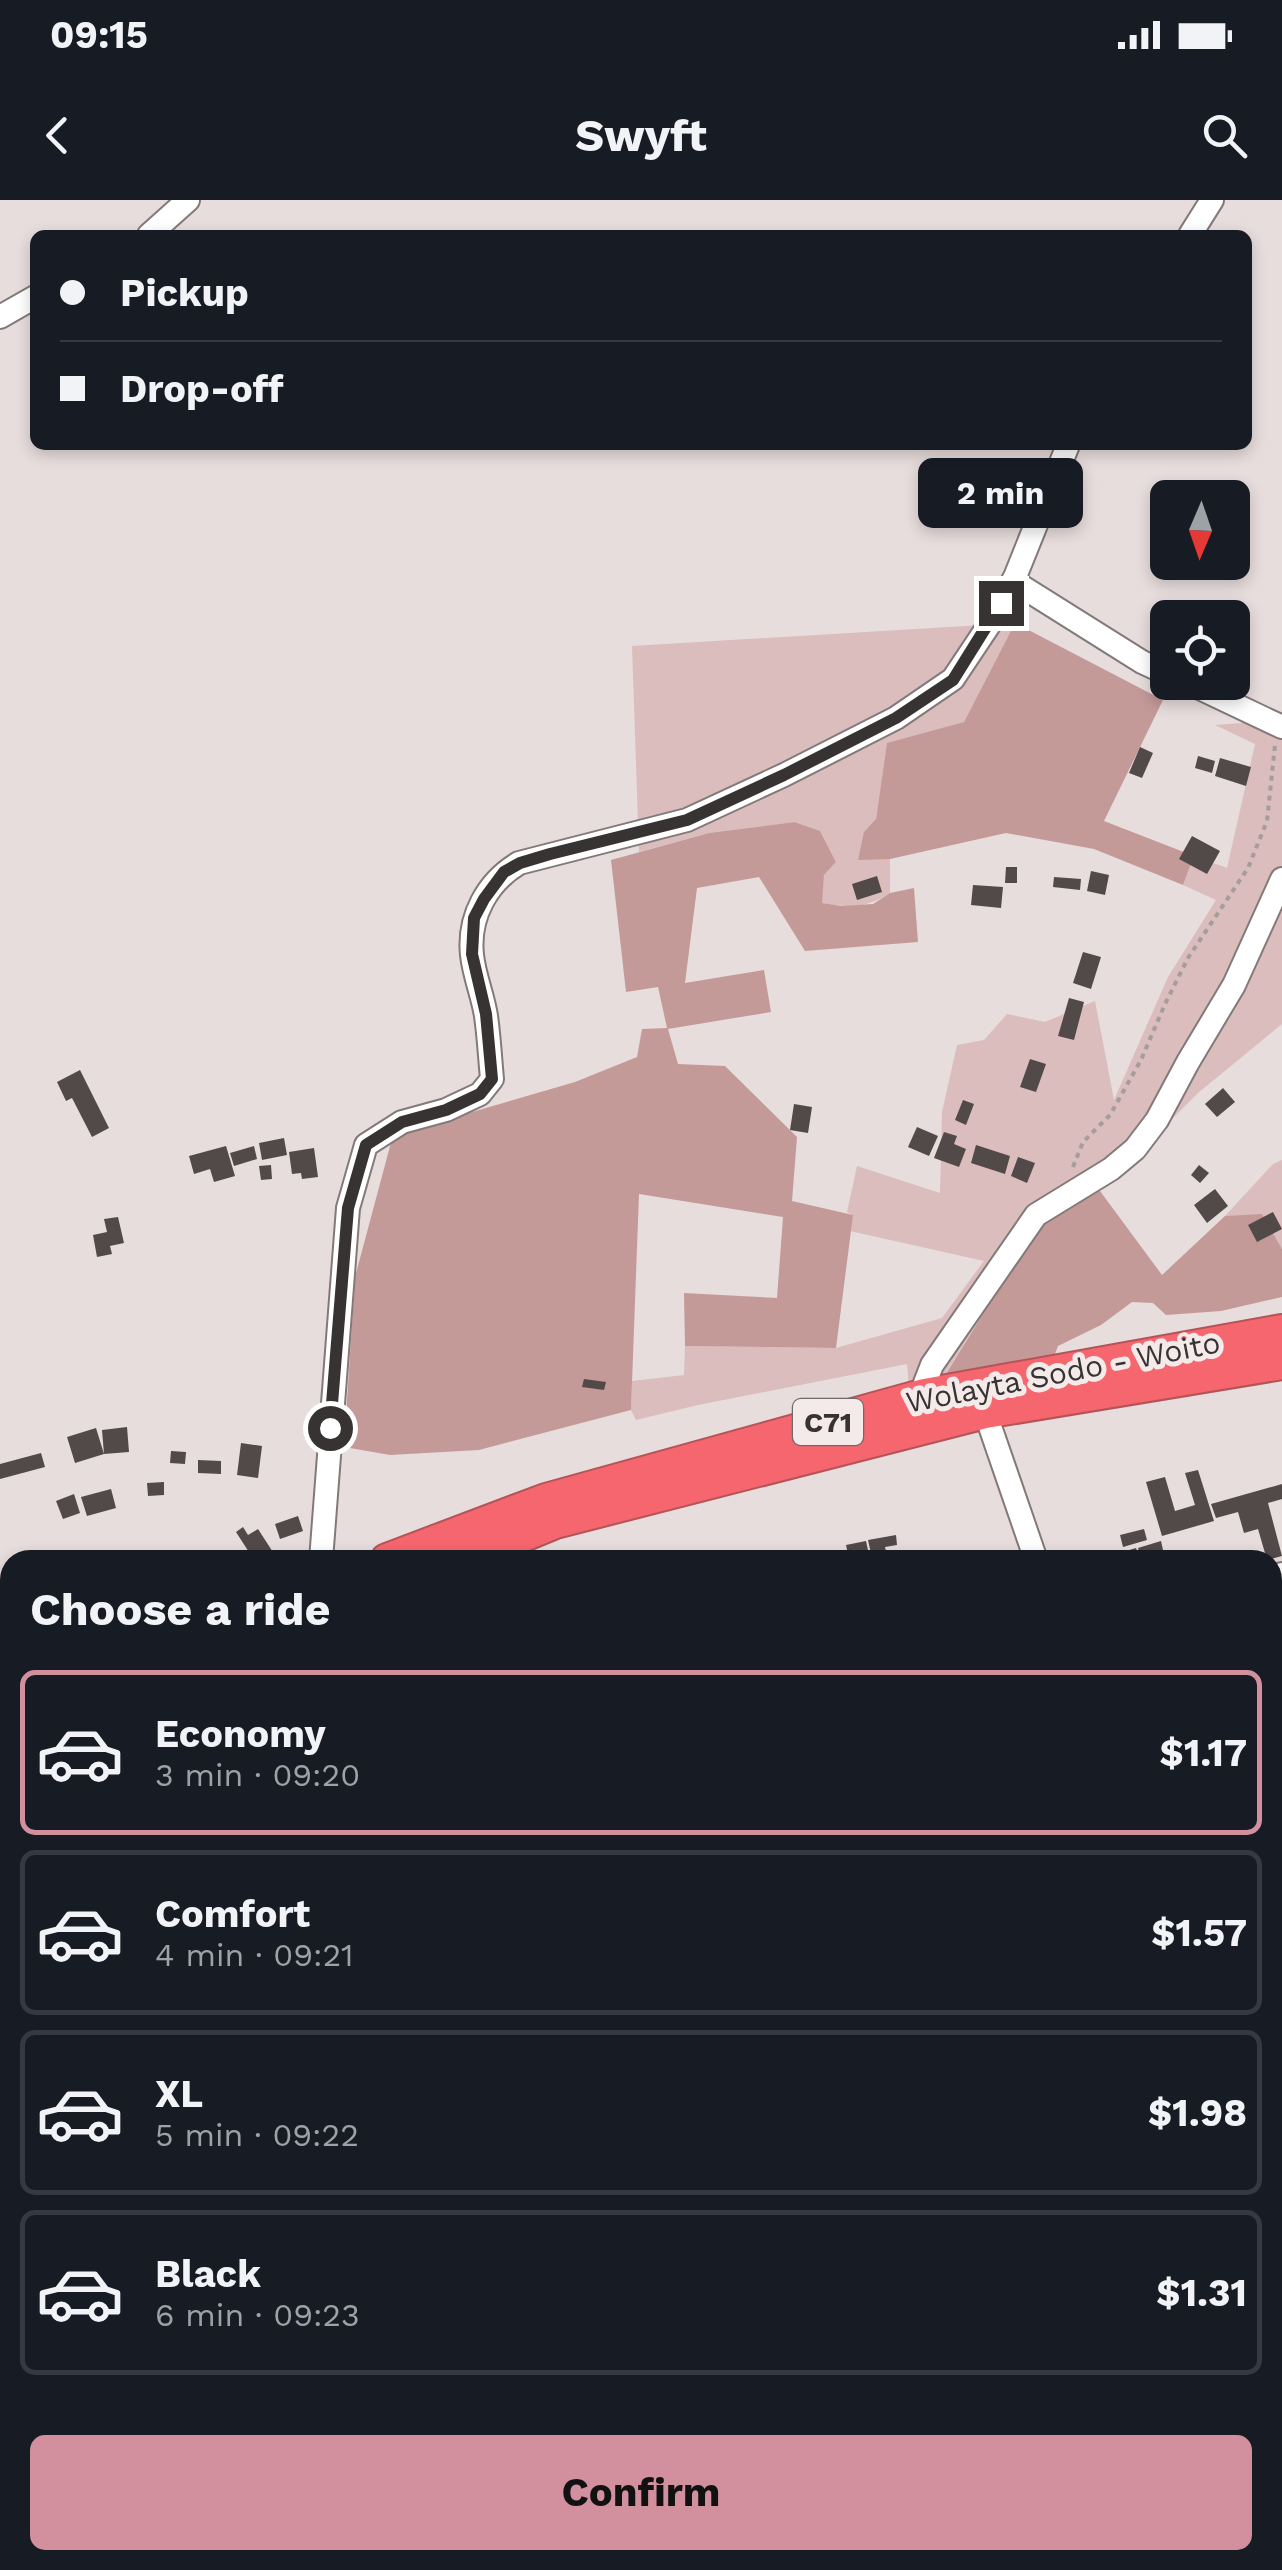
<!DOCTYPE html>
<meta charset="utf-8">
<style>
body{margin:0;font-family:"Work Sans",sans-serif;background:#20242c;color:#f1f3f6;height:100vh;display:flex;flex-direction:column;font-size:38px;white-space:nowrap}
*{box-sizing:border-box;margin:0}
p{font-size:32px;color:#9ea1a6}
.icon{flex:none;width:55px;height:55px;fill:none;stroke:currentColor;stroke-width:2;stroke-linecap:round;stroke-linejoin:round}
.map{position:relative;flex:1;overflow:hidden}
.panel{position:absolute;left:0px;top:1350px;width:1282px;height:1020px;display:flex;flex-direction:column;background:#171b24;border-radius:30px 30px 0 0;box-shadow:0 5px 15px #0003}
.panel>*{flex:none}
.top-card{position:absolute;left:30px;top:30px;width:1222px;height:220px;border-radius:15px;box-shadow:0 5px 15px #0003;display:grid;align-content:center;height:220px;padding:0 30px;background:#171b24}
.needle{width:65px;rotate:182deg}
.buttons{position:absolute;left:1150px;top:280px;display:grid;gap:20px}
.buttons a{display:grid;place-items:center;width:100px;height:100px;border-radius:15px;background:#171b24;box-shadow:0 5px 15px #0003;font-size:50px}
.end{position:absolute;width:45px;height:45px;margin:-22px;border:12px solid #383333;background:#fff;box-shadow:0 0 0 5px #fff}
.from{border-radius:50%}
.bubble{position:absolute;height:70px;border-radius:15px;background:#171b24;box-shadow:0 5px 15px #0003;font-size:32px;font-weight:700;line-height:70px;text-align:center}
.top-card b{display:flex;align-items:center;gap:35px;height:95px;font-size:38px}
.top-card b+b{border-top:2px solid #363941}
.top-card i{width:25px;height:25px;background:#f1f3f6}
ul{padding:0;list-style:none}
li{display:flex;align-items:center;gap:30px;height:165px;margin:0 20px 15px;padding:0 10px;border:5px solid #363941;border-radius:15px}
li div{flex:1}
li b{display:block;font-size:38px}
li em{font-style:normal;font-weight:700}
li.on{border-color:#d28f9d}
li>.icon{width:90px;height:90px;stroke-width:1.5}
h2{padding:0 30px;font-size:45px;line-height:120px}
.primary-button{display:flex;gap:20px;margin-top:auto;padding:20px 30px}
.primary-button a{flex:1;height:115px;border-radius:15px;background:#d28f9d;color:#111;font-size:40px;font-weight:700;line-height:115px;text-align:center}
.status{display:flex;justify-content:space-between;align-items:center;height:70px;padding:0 50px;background:#171b24;direction:ltr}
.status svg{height:28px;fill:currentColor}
header{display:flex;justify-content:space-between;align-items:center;height:130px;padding:0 30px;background:#171b24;font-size:45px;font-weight:700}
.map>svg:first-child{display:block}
.green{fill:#dabdbc}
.forest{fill:#c49a99}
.building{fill:#524949}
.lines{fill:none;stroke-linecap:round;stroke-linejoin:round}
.minor-casing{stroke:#837979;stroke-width:26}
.highway-casing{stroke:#b45459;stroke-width:36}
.path{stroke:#a59c9c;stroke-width:4;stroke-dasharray:5 5;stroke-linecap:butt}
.minor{stroke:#fff;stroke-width:22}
.highway{stroke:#f6666e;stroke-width:32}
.route{stroke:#383333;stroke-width:12}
.labels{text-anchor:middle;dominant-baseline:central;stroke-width:10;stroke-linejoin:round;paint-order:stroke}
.shield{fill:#f5eaea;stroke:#716a6a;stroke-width:2.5}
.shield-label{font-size:28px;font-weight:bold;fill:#383333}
.street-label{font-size:30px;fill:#383333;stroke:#f5eaea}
</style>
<div class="status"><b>09:15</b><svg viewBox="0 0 49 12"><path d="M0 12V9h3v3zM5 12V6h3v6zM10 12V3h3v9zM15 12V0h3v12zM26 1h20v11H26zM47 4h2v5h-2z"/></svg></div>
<header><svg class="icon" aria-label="back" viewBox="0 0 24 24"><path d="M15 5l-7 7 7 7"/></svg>Swyft<svg class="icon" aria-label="search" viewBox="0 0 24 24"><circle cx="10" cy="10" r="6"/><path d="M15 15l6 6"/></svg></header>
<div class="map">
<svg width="1282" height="2370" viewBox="0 0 1282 2370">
<rect width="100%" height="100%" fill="#e8dddd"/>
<!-- green -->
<path class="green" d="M1015,423L964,522L887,544L876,619L858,659H890V693C867,708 848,708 821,703L824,675L836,662L820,631L796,622L709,633L639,652L632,446Z
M1282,520V824L1198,893L1100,991L1063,1008L1033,1033L936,1189L912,1220L907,1164L698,1205L636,1220L631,1210L632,1181L684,1175L685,1146L836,1148L942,1118L984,1061L850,1031L852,1015L847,1012L857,966L940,993L942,912L957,845L984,840L1007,814L1045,822L1095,801L1114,900L1168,777L1216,700L1183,685L1194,656L1227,668L1255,544L1215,525Z
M1282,960V1049L1262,1015L1225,1016L1273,964Z"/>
<!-- forest -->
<path class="forest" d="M1015,423L1163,500L1104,621L1194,656L1183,685L1094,649L1006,633L890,659L858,660L864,632L876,619L887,543L964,522Z
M795,622L820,631L836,662L824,675L822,703L841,706L873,704L890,693L914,688L918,742L805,751L759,677L697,688L685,783L764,770L771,812L668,829L678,864L725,866L797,937L792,1001L853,1015L836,1148L685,1146L684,1093L777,1098L783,1017L639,994L631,1210L479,1250L390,1255L344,1247L355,1077L393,935L575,882L637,857L642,829L667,828L658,787L626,792L611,660L709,633Z
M1100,991L1162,1075L1225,1016L1262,1014L1282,1049V1097L1221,1111L1166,1115L1153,1103L1132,1102L1101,1125L1058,1146L1050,1167L936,1190L1033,1033L1063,1008Z"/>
<!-- building -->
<path class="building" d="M1140,547L1153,553L1142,578L1129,573Z
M1198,556L1215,561L1212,573L1195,568Z
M1220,558L1251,567L1246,586L1215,576Z
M1192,636L1220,651L1207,674L1179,659Z
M1006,667H1017V683H1005Z
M1091,671L1109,675L1105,695L1087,691Z
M877,676L882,692L857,700L852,684Z
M1054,677L1081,679L1080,690L1053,687Z
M973,685L1003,687L1001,708L971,705Z
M1083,752L1101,757L1091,789L1073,783Z
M1069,798L1084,802L1074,840L1058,836Z
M1030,859L1046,864L1036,892L1020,887Z
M80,870L109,928L92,937L72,898L66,901L57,882Z
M1223,888L1235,902L1217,917L1205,904Z
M963,900L974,904L966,925L955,920Z
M794,904L812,907L808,933L790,930Z
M917,927L938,936L929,956L908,947Z
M944,932L957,936L954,944L966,949L959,967L934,958Z
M284,938L287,955L262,960L259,943Z
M976,945L1010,956L1005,974L971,963Z
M226,946L235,976L214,982L210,969L194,974L189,956Z
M254,946L257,959L234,966L230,953Z
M314,948L318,977L302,979L301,973L292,974L289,952Z
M1018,957L1035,963L1027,983L1011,976Z
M271,965L272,979L261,980L259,966Z
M1199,965L1209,973L1200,983L1191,975Z
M1215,989L1228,1006L1207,1023L1194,1005Z
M1273,1012L1282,1029L1257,1042L1248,1025Z
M118,1017L124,1043L110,1046L112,1054L97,1057L93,1035L107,1032L104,1019Z
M584,1179L606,1182L604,1190L582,1187Z
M127,1227L129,1252L104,1254L75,1263L67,1237L96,1228L104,1254L102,1230Z
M241,1243L262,1246L258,1278L237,1275Z
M171,1251L186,1252L185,1264L170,1263Z
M41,1253L45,1267L0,1279V1264Z
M198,1260L221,1261V1274L198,1273Z
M1198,1270L1214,1321L1162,1336L1146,1282L1165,1277L1175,1311L1195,1305L1185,1273Z
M164,1282V1295L148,1296L147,1283Z
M1282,1284V1299L1268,1303L1282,1356L1267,1360L1258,1329L1244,1333L1238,1312L1216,1318L1211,1304Z
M111,1289L116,1308L87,1316L81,1297Z
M74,1294L80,1313L63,1319L56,1301Z
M298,1316L303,1331L280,1339L275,1324Z
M243,1327L248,1335L258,1329L278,1360H254L236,1332Z
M1144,1329L1147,1340L1123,1347L1120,1335Z
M896,1335L897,1345L885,1347L887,1355L872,1358L868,1340Z
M866,1341L869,1355L849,1359L846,1345Z
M1161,1341L1163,1350L1141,1357L1138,1348Z
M1136,1348L1140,1360H1099V1359Z
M1280,1450L1282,1467L1272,1470V1452Z
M1272,1475L1282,1505L1272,1507Z
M1282,1752V1773L1272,1775V1755Z
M1276,1802L1282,1827L1272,1830V1803Z
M1282,1832V1855L1277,1857L1272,1835Z
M10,1862V1886L0,1888V1864Z
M1278,1864L1282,1876V1887L1272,1890V1866Z
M1282,2247V2266L1272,2268V2249Z
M10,2335V2359L0,2362V2338Z
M226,2360H262L264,2369L209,2370L208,2365Z
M578,2360H606L609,2370H580Z
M674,2360H702L703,2366L708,2365L709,2370H676Z
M806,2360H831L833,2370H808Z
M1189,2360H1205L1208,2370H1192Z"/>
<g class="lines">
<!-- minor casing -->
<g class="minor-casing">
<path id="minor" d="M149,35L188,0
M1190,35L1212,0
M0,117L35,97
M1013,381L1142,462L1168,474
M1187,482L1282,527
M925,1195V1183L932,1165L1036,1015L1111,969L1135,949L1157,920L1188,862L1234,785L1282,679
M985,1212L1036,1360
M321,1360L348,1008L366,945L402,922L446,910L480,894L492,879C490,858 489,837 486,816C483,796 474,775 472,755C468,717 487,682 519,663L687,620L784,575L896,518L953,479L989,425L1015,377L1068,245
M1272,1377L1282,1374
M1272,1527L1282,1525
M1272,1560L1282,1605
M0,1777L10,1774
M0,1925L10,1922
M1272,1984L1282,1980
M1272,2098L1282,2120
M0,2212L10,2246
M1272,2286L1282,2283
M47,2360L67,2370
M335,2360L338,2370
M620,2360L623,2370
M762,2360L764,2370
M190,2370L197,2368V2370
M451,2370L479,2362L478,2360
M986,2370L1020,2360"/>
</g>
<!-- highway casing -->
<g class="highway-casing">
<path id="highway" d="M387,1360L546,1300L925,1195L1282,1131
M463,1360L555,1322L985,1212L1282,1163
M0,1512L10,1508
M0,1549L10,1545"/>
</g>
<!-- path -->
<path class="path" d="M1073,967L1083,942L1110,915L1141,860L1165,804L1188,758L1248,668L1267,621L1275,545"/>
<!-- minor -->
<use href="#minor" class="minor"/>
<!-- highway -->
<use href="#highway" class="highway"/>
</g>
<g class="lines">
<!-- route -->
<path class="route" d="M330,1228L348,1008L366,945L402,922L446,910L480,894L492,879L486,814L472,754L474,718L484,699L504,672L520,663L550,654L687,620L784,575L896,518L953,480L1001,403"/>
</g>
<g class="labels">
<!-- shield labels -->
<rect class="shield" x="793" y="1199" width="70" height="46" rx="8"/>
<g class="shield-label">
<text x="828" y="1222">C71</text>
</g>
<!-- street labels -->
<g class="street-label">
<text transform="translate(1063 1172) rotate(-11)">Wolayta Sodo - Woito</text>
</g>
</g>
</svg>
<div class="buttons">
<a><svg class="needle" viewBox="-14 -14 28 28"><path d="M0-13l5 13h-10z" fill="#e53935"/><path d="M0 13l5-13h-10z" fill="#9ea1a6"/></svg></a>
<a><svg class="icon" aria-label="locate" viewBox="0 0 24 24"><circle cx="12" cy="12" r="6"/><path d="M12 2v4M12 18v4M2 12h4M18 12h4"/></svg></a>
</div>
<i class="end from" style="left:330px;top:1228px"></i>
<i class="end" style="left:1001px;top:403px"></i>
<div class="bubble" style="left:918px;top:258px;width:165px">2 min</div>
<div class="top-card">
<b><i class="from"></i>Pickup</b>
<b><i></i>Drop-off</b>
</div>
<section class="panel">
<h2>Choose a ride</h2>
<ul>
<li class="on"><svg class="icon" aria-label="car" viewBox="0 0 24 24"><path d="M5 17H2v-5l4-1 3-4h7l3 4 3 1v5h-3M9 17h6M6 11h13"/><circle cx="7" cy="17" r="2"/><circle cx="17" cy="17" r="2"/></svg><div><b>Economy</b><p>3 min · 09:20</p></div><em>$1.17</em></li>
<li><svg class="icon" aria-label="car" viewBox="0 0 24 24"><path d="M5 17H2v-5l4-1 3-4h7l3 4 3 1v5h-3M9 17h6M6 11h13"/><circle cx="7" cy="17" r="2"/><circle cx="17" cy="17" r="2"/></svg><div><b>Comfort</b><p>4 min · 09:21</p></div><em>$1.57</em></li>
<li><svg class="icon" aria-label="car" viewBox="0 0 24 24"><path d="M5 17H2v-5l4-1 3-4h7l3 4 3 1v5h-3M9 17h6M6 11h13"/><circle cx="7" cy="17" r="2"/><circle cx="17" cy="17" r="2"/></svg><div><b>XL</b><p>5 min · 09:22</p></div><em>$1.98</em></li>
<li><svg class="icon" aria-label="car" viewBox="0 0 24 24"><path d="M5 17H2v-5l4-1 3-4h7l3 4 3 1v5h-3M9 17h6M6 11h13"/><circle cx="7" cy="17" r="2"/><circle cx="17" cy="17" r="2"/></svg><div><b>Black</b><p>6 min · 09:23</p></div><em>$1.31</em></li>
</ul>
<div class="primary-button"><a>Confirm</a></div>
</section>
</div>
